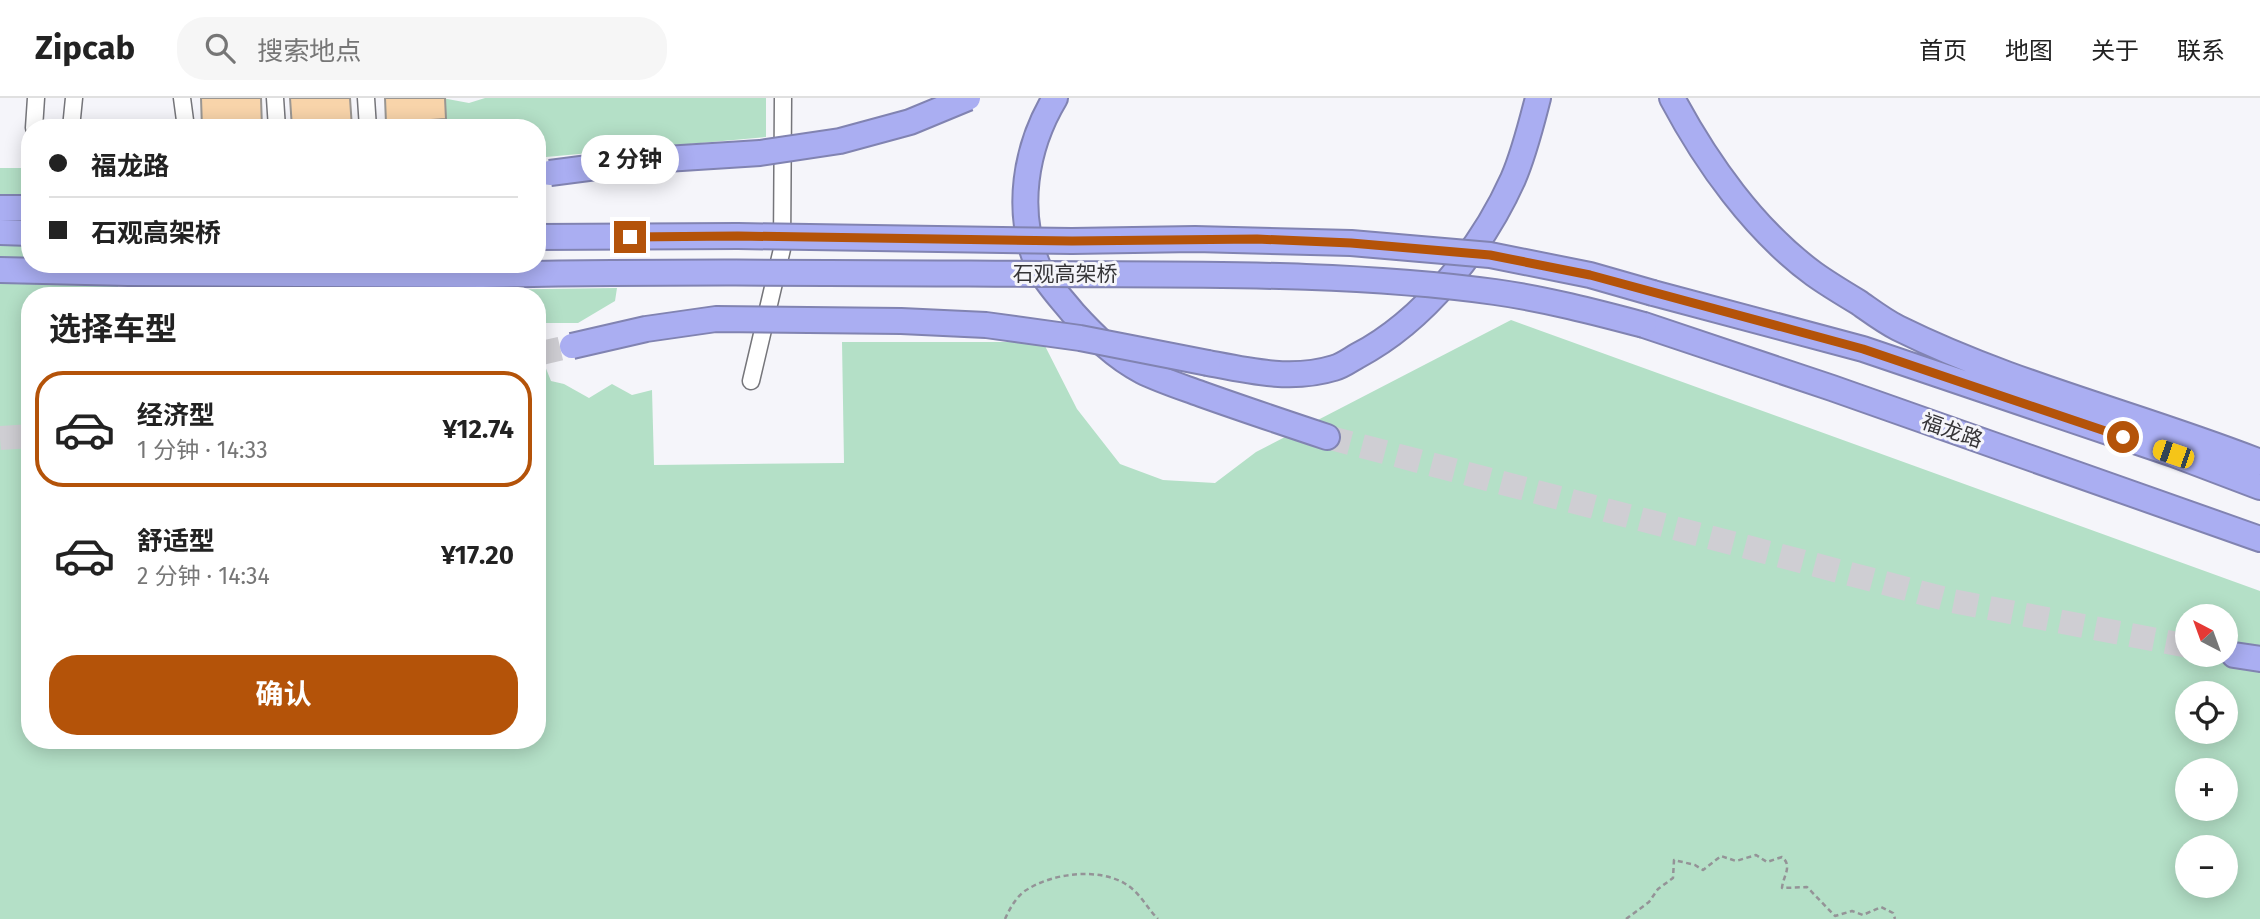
<!DOCTYPE html>
<html lang="zh">
<meta charset="utf-8">
<style>
body{margin:0;font-family:"Fira Sans","Noto Sans SC",sans-serif;background:#f6f6f6;color:#222;height:100vh;display:flex;flex-direction:column;font-size:26px;white-space:nowrap}
*{box-sizing:border-box;margin:0}
p{font-size:23px;color:#767676}
.icon{flex:none;width:38px;height:38px;fill:none;stroke:currentColor;stroke-width:2;stroke-linecap:round;stroke-linejoin:round}
.map{position:relative;flex:1;overflow:hidden}
.drawer{position:absolute;left:21px;top:189px;width:525px;height:462px;display:flex;flex-direction:column;background:#fff;border-radius:28px;box-shadow:0 4px 18px #0003}
.drawer>*{flex:none}
.banner{position:absolute;left:21px;top:21px;width:525px;height:154px;border-radius:28px;box-shadow:0 4px 18px #0003;display:grid;align-content:center;height:154px;padding:0 28px;background:#fff}
.needle{width:46px;rotate:319deg}
.tools{position:absolute;left:2175px;top:506px;display:grid;gap:14px}
.tools a{display:grid;place-items:center;width:63px;height:63px;border-radius:50%;background:#fff;box-shadow:0 4px 18px #0003;font-size:35px}
.end{position:absolute;width:32px;height:32px;margin:-16px;border:9px solid #b45309;background:#fff;box-shadow:0 0 0 4px #fff}
.from{border-radius:50%}
.bubble{position:absolute;height:49px;border-radius:24px;background:#fff;box-shadow:0 4px 18px #0003;font-size:23px;font-weight:700;line-height:49px;text-align:center}
.car{position:absolute;width:21px;height:42px;margin:-21px -10px;border-radius:9px;box-shadow:0 0 5px 2px #0007;background:linear-gradient(#f5c518 24%,#345 0 40%,#f5c518 0 76%,#345 0 86%,#f5c518 0)}
.banner b{display:flex;align-items:center;gap:24px;height:66px;font-size:26px}
.banner b+b{border-top:2px solid #e0e0e0}
.banner i{width:18px;height:18px;background:#222}
ul{padding:0;list-style:none}
li{display:flex;align-items:center;gap:21px;height:116px;margin:0 14px 10px;padding:0 14px;border:4px solid transparent;border-radius:28px}
li div{flex:1}
li b{display:block;font-size:26px}
li em{font-style:normal;font-weight:700}
li.selected{border-color:#b45309}
li>.icon{width:63px;height:63px;stroke-width:1.5}
h2{padding:0 28px;font-size:32px;line-height:84px}
.button{display:flex;gap:14px;margin-top:auto;padding:14px 28px}
.button a{flex:1;height:80px;border-radius:28px;background:#b45309;color:#fff;font-size:28px;font-weight:700;line-height:80px;text-align:center}
header{display:flex;align-items:center;gap:42px;box-sizing:border-box;height:98px;padding:0 35px;background:#fff;border-bottom:2px solid #e0e0e0}
header strong{font-size:33px}
nav{display:flex;gap:38px;margin-inline-start:auto;font-size:24px}
.search{width:490px;height:63px;background:#f6f6f6;display:flex;align-items:center;gap:18px;box-sizing:border-box;padding:0 24px;border-radius:28px;color:#767676;font-size:26px}
.map>svg:first-child{display:block}
.green{fill:#b4e0c7;fill-rule:evenodd}
.building{fill:#f8d4aa;stroke:#9a9692;stroke-width:2}
.lines{fill:none;stroke-linecap:round;stroke-linejoin:round}
.highway-tunnel{stroke:#cfced3;stroke-width:24;stroke-dasharray:24 12;stroke-linecap:butt}
.minor-casing{stroke:#75757a;stroke-width:19}
.highway-casing{stroke:#8183b1;stroke-width:28}
.path{stroke:#949397;stroke-width:2.5;stroke-dasharray:5 3.5;stroke-linecap:butt}
.minor{stroke:#fff;stroke-width:16}
.highway{stroke:#aaaef2;stroke-width:24}
.highway-bridge-casing{stroke:#8183b1;stroke-width:28;stroke-linecap:butt}
.highway-bridge{stroke:#aaaef2;stroke-width:24}
.route{stroke:#b45309;stroke-width:9}
.labels{text-anchor:middle;dominant-baseline:central;stroke-width:6;stroke-linejoin:round;paint-order:stroke}
.street-label{font-size:21px;fill:#353437;stroke:#f5f5fa}
</style>
<header>
<strong>Zipcab</strong>
<div class="search"><svg class="icon" aria-label="search" viewBox="0 0 24 24"><circle cx="10" cy="10" r="6"/><path d="M15 15l6 6"/></svg>搜索地点</div>
<nav><a>首页</a><a>地图</a><a>关于</a><a>联系</a></nav>
</header>
<div class="map">
<svg width="2260" height="821" viewBox="0 0 2260 821">
<rect width="100%" height="100%" fill="#f5f5fa"/>
<!-- green -->
<path class="green" d="M442,0L469,5L485,0H766V39L546,59L537,44V30H443Z
M0,70H30V166H118V197L617,190L615,203L578,225H543L537,227V198H30V642H537V248L551,283L564,286L589,300L612,286L632,297L652,292L654,367L844,365L842,244H1043L1077,311L1120,366L1163,382L1215,385L1256,354L1511,222L2260,493V821H0ZM2188,518H2226V556H2188ZM2188,595H2226V634H2188ZM2188,672H2226V710H2188ZM2188,749H2226V788H2188Z"/>
<!-- building -->
<path class="building" d="M201,0H261L262,30H202Z
M290,0H350L352,30H292Z
M385,0H445L446,21L386,25Z"/>
<g class="lines">
<!-- highway-tunnel -->
<path class="highway-tunnel" d="M537,256L572,248
M1327,339L1953,503L2188,548
M0,340L30,338"/>
<!-- minor casing -->
<g class="minor-casing">
<path id="minor" d="M182,0L186,30
M275,0L277,30
M366,0L368,30
M34,30L36,0
M71,30L74,0
M751,283L782,151L783,0"/>
</g>
<!-- highway casing -->
<g class="highway-casing">
<path id="highway" d="M1055,0C1025,50 1015,113 1038,168C1046,185 1061,200 1073,215C1093,237 1115,259 1142,273C1160,282 1182,289 1201,296C1243,311 1285,325 1327,339
M1672,0C1706,64 1754,132 1814,176C1828,186 1843,195 1858,204C1871,213 1884,223 1898,230C2013,287 2140,317 2260,364
M0,110H30
M0,134L30,135
M0,172L128,175L482,177
M1653,195L1863,251L2173,356L2260,389
M1644,227L1832,290L2260,441
M1208,265C1249,273 1292,283 1334,270C1342,268 1350,262 1357,258C1424,223 1482,150 1513,81C1524,56 1531,27 1538,0
M2234,557L2260,561"/>
</g>
<!-- path -->
<path class="path" d="M1005,821C1010,810 1017,797 1028,791C1054,775 1097,770 1124,785C1140,794 1146,809 1158,821
M1626,821L1649,804L1658,791L1673,780L1674,762L1695,767L1703,772L1721,758L1736,763L1756,757L1767,764L1782,759C1793,768 1783,778 1782,790L1807,789L1835,818L1852,813L1863,817L1881,809L1893,815L1895,821"/>
<!-- minor -->
<use href="#minor" class="minor"/>
<!-- highway -->
<use href="#highway" class="highway"/>
<!-- highway-bridge casing -->
<g class="highway-bridge-casing">
<path id="highway-bridge" d="M550,75L650,62L760,55L840,43L910,24L968,0
M537,139L738,138L1072,143L1195,141L1351,145L1490,157L1590,177L1653,195
M482,177C672,173 861,175 1050,176C1198,177 1348,174 1495,194C1545,201 1595,214 1644,227
M572,248L646,231L716,221L901,223L986,227L1080,240L1208,265"/>
</g>
<!-- highway-bridge -->
<use href="#highway-bridge" class="highway-bridge"/>
</g>
<g class="lines">
<!-- route -->
<path class="route" d="M630,139L738,138L1072,143L1257,141L1351,145L1490,157L1590,177L1863,251L2123,339"/>
</g>
<g class="labels">
<!-- street labels -->
<g class="street-label">
<text x="1065" y="176">石观高架桥</text>
<text transform="translate(1952 333) rotate(19)">福龙路</text>
</g>
</g>
</svg>
<div class="tools">
<a><svg class="needle" viewBox="-14 -14 28 28"><path d="M0-13l5 13h-10z" fill="#e53935"/><path d="M0 13l5-13h-10z" fill="#767676"/></svg></a>
<a><svg class="icon" aria-label="locate" viewBox="0 0 24 24"><circle cx="12" cy="12" r="6"/><path d="M12 2v4M12 18v4M2 12h4M18 12h4"/></svg></a>
<a>+</a>
<a>−</a>
</div>
<i class="end from" style="left:2123px;top:339px"></i>
<i class="end" style="left:630px;top:139px"></i>
<div class="bubble" style="left:581px;top:37px;width:98px">2 分钟</div>
<i class="car" style="left:2173px;top:356px;rotate:289deg"></i>
<div class="banner">
<b><i class="from"></i>福龙路</b>
<b><i></i>石观高架桥</b>
</div>
<section class="drawer">
<h2>选择车型</h2>
<ul>
<li class="selected"><svg class="icon" aria-label="car" viewBox="0 0 24 24"><path d="M5 17H2v-5l4-1 3-4h7l3 4 3 1v5h-3M9 17h6M6 11h13"/><circle cx="7" cy="17" r="2"/><circle cx="17" cy="17" r="2"/></svg><div><b>经济型</b><p>1 分钟 · 14:33</p></div><em>¥12.74</em></li>
<li><svg class="icon" aria-label="car" viewBox="0 0 24 24"><path d="M5 17H2v-5l4-1 3-4h7l3 4 3 1v5h-3M9 17h6M6 11h13"/><circle cx="7" cy="17" r="2"/><circle cx="17" cy="17" r="2"/></svg><div><b>舒适型</b><p>2 分钟 · 14:34</p></div><em>¥17.20</em></li>
</ul>
<div class="button"><a>确认</a></div>
</section>
</div>
